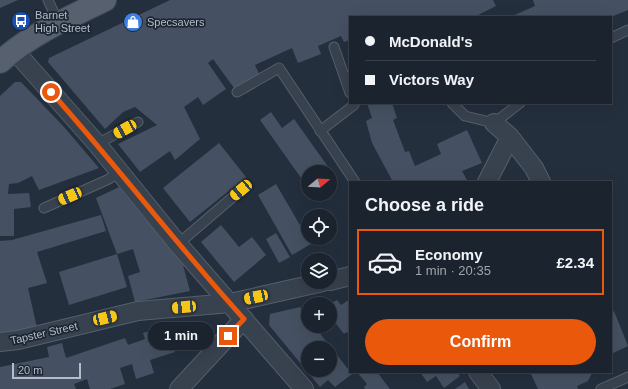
<!DOCTYPE html>
<meta charset="utf-8">
<style>
body{margin:0;font-family:Arial,sans-serif;background:#242b36;color:#f1f3f6;height:100vh;display:flex;flex-direction:column;font-size:15px;white-space:nowrap}
*{box-sizing:border-box;margin:0}
p{font-size:13px;color:#a0a4aa}
.icon{flex:none;width:22px;height:22px;fill:none;stroke:currentColor;stroke-width:2;stroke-linecap:round;stroke-linejoin:round}
.map{position:relative;flex:1;overflow:hidden}
.side{position:absolute;left:349px;top:181px;width:263px;height:192px;display:flex;flex-direction:column;background:#1b232e;border-radius:0px;box-shadow:0 4px 16px #0002,0 0 0 1px #39404a}
.side>*{flex:none}
.top-card{position:absolute;left:349px;top:16px;width:263px;height:88px;border-radius:0px;box-shadow:0 4px 16px #0002,0 0 0 1px #39404a;display:grid;align-content:center;height:88px;padding:0 16px;background:#1b232e}
.needle{width:26px;rotate:72deg}
.tools{position:absolute;left:301px;top:165px;display:grid;gap:8px}
.tools a{display:grid;place-items:center;width:36px;height:36px;border-radius:50%;background:#1b232e;box-shadow:0 4px 16px #0002,0 0 0 1px #39404a;font-size:20px}
.scale{position:absolute;left:12px;bottom:10px;width:69px;box-sizing:border-box;padding-left:4px;border:2px solid #b4bcc9;border-top:0;font-size:11px;line-height:14px;white-space:nowrap;color:#b4bcc9;-webkit-text-stroke:3px #1d2633;paint-order:stroke}
.end{position:absolute;width:18px;height:18px;margin:-9px;border:5px solid #ea580c;background:#fff;box-shadow:0 0 0 2px #fff}
.from{border-radius:50%}
.bubble{position:absolute;height:28px;border-radius:14px;background:#1b232e;box-shadow:0 4px 16px #0002,0 0 0 1px #39404a;font-size:13px;font-weight:700;line-height:28px;text-align:center}
.car{position:absolute;width:12px;height:24px;margin:-12px -6px;border-radius:5px;box-shadow:0 0 3px 1px #0007;background:linear-gradient(#f5c518 24%,#345 0 40%,#f5c518 0 76%,#345 0 86%,#f5c518 0)}
.top-card b{display:flex;align-items:center;gap:14px;height:38px;font-size:15px}
.top-card b+b{border-top:1px solid #39404a}
.top-card i{width:10px;height:10px;background:#f1f3f6}
ul{padding:0;list-style:none}
li{display:flex;align-items:center;gap:12px;height:66px;margin:0 8px 6px;padding:0 8px;border:2px solid transparent;border-radius:0px}
li div{flex:1}
li b{display:block;font-size:15px}
li em{font-style:normal;font-weight:700}
li.active{border-color:#ea580c}
li>.icon{width:36px;height:36px;stroke-width:1.5}
h2{padding:0 16px;font-size:18px;line-height:48px}
.button{display:flex;gap:8px;margin-top:auto;padding:8px 16px}
.button a{flex:1;height:46px;border-radius:24px;background:#ea580c;color:#fff;font-size:16px;font-weight:700;line-height:46px;text-align:center}
.map>svg:first-child{display:block}
.building{fill:#455162;fill-rule:evenodd}
.lines{fill:none;stroke-linecap:round;stroke-linejoin:round}
.lane-casing{stroke:#565f6c;stroke-width:11}
.street-casing{stroke:#565f6c;stroke-width:20}
.primary-casing{stroke:#414a57;stroke-width:24}
.lane{stroke:#38414e;stroke-width:9}
.street{stroke:#38414e;stroke-width:18}
.primary{stroke:#56606e;stroke-width:22}
.route{stroke:#ea580c;stroke-width:5}
.labels{text-anchor:middle;dominant-baseline:central;stroke-width:3.5;stroke-linejoin:round;paint-order:stroke}
.poi-label{font-size:11px;fill:#b4bcc9;stroke:#1d2633;text-anchor:start}
.street-label{font-size:11px;fill:#b4bcc9;stroke:#1d2633}
</style>
<div class="map">
<svg width="628" height="389" viewBox="0 0 628 389">
<rect width="100%" height="100%" fill="#242f3e"/>
<!-- building -->
<path class="building" d="M0,0H18L0,8Z
M170,0H493L496,6L474,17H350V40L344,42L341,36L318,46L321,54L298,63L292,48L255,65L260,76L234,88L213,59L208,63L226,89L203,105L198,97L184,107L200,139L175,160L170,151L140,172L118,144L157,125L135,107L123,112L105,129L48,62L49,58Z
M533,0H628V10L611,17L585,16L510,17L535,6Z
M15,82H21L64,127L99,168L39,190L32,176L18,183L9,184L8,194L29,193L31,207L14,209V236H0V96Z
M367,103H392L397,118L393,120L405,152L409,151L415,166L441,154L437,144L467,130L482,163L462,171L468,182H393L372,143L366,121L372,118Z
M271,112L282,128L294,119L329,168L324,172H308V183L306,185L260,120Z
M219,143L246,177L190,222L163,188Z
M276,184L311,244L292,255L258,195Z
M119,187L183,265L190,291L135,302L128,276L140,272L133,249L117,254L96,198Z
M101,215L106,231L37,252L47,283L28,288L37,328L0,336V241L12,240Z
M221,225L239,247L252,237L266,255L234,282L201,242Z
M276,233L290,257L279,263L266,239Z
M117,254L127,287L69,305L59,272Z
M350,299V335L347,332L344,334L330,316V304L337,300L341,305Z
M300,307L308,318V326H314L352,374L335,387L328,380L320,387L269,325L270,314ZM308,348H330V370H308Z
M614,311L628,346L611,354V313Z
M166,326L175,352L150,360L154,373L136,379L132,364L120,368L125,384L110,389H90L87,379L74,384L76,389H0V367L49,357L47,347L62,343L66,358L125,338L128,345L145,339L143,333Z
M357,372H377L390,389H365L364,387L367,384Z
M420,372H457L460,376L444,388L436,376L427,382Z
M530,372H592V373L588,381L577,386L578,389H538Z
M465,382L469,389H455Z"/>
<g class="lines">
<!-- lane casing -->
<g class="lane-casing">
<path id="lane" d="M48,0L58,22
M611,38L628,30
M334,47L350,93
M237,92L279,68L355,182
M452,103L465,116L494,123L520,103
M320,131L354,105V103
M97,144L138,122
M44,208L109,179L119,171
M178,244L241,190
M601,389L628,377"/>
</g>
<!-- street casing -->
<g class="street-casing">
<path id="street" d="M14,50L97,144L178,244L304,389
M510,137L534,168L541,182
M487,182L510,137L494,123
M330,281L350,276
M0,342L18,340L138,311L230,303L323,282
M478,372L491,389
M179,389L244,319"/>
</g>
<!-- primary casing -->
<g class="primary-casing">
<path id="primary" d="M0,62C31,34 68,18 105,0"/>
</g>
<!-- lane -->
<use href="#lane" class="lane"/>
<!-- street -->
<use href="#street" class="street"/>
<!-- primary -->
<use href="#primary" class="primary"/>
</g>
<g class="lines">
<!-- route -->
<path class="route" d="M51,92C117,166 177,245 244,319L228,336"/>
</g>
<!-- icons -->
<defs>
<g id="bus-disc" transform="scale(1)"><circle r="9.5" fill="#1a4fb4" stroke="#1d2633"/><path d="M-5-6H5V4H4V6H2V4H-2V6H-4V4H-5ZM-3.5-4V0h7V-4ZM-3.5 1.2v1.5H-2V1.2ZM2 1.2v1.5H3.5V1.2Z" fill="#fff"/></g>
<g id="shop-disc" transform="scale(1)"><circle r="9.5" fill="#3f7fe0" stroke="#1d2633"/><path d="M-5-2.5h2.3a2.7 3.5 0 0 1 5.4 0H5L5.5 6h-11ZM-1.5-2.5h3a1.5 2.3 0 0 0-3 0Z" fill="#fff"/></g>
</defs>
<g fill-rule="evenodd">
<use href="#bus-disc" x="21" y="21"/>
<use href="#shop-disc" x="133" y="22"/>
</g>
<g class="labels">
<!-- poi labels -->
<g class="poi-label">
<text x="35" y="15">Barnet<tspan x="35" dy="13">High Street</tspan></text>
<text x="147" y="22">Specsavers</text>
</g>
<!-- street labels -->
<g class="street-label">
<text transform="translate(44 333) rotate(-13)">Tapster Street</text>
</g>
</g>
</svg>
<div class="tools">
<a><svg class="needle" viewBox="-14 -14 28 28"><path d="M0-13l5 13h-10z" fill="#e53935"/><path d="M0 13l5-13h-10z" fill="#a0a4aa"/></svg></a>
<a><svg class="icon" aria-label="locate" viewBox="0 0 24 24"><circle cx="12" cy="12" r="6"/><path d="M12 2v4M12 18v4M2 12h4M18 12h4"/></svg></a>
<a><svg class="icon" aria-label="layers" viewBox="0 0 24 24"><path d="M12 4l9 5-9 5-9-5zM3 14l9 5 9-5"/></svg></a>
<a>+</a>
<a>−</a>
</div>
<div class="scale">20 m</div>
<i class="end from" style="left:51px;top:92px"></i>
<i class="end" style="left:228px;top:336px"></i>
<div class="bubble" style="left:148px;top:322px;width:66px">1 min</div>
<i class="car" style="left:125px;top:129px;rotate:241deg"></i>
<i class="car" style="left:241px;top:190px;rotate:230deg"></i>
<i class="car" style="left:70px;top:196px;rotate:246deg"></i>
<i class="car" style="left:256px;top:297px;rotate:258deg"></i>
<i class="car" style="left:184px;top:307px;rotate:265deg"></i>
<i class="car" style="left:105px;top:318px;rotate:77deg"></i>
<div class="top-card">
<b><i class="from"></i>McDonald's</b>
<b><i></i>Victors Way</b>
</div>
<section class="side">
<h2>Choose a ride</h2>
<ul>
<li class="active"><svg class="icon" aria-label="car" viewBox="0 0 24 24"><path d="M5 17H2v-5l4-1 3-4h7l3 4 3 1v5h-3M9 17h6M6 11h13"/><circle cx="7" cy="17" r="2"/><circle cx="17" cy="17" r="2"/></svg><div><b>Economy</b><p>1 min · 20:35</p></div><em>£2.34</em></li>
</ul>
<div class="button"><a>Confirm</a></div>
</section>
</div>
